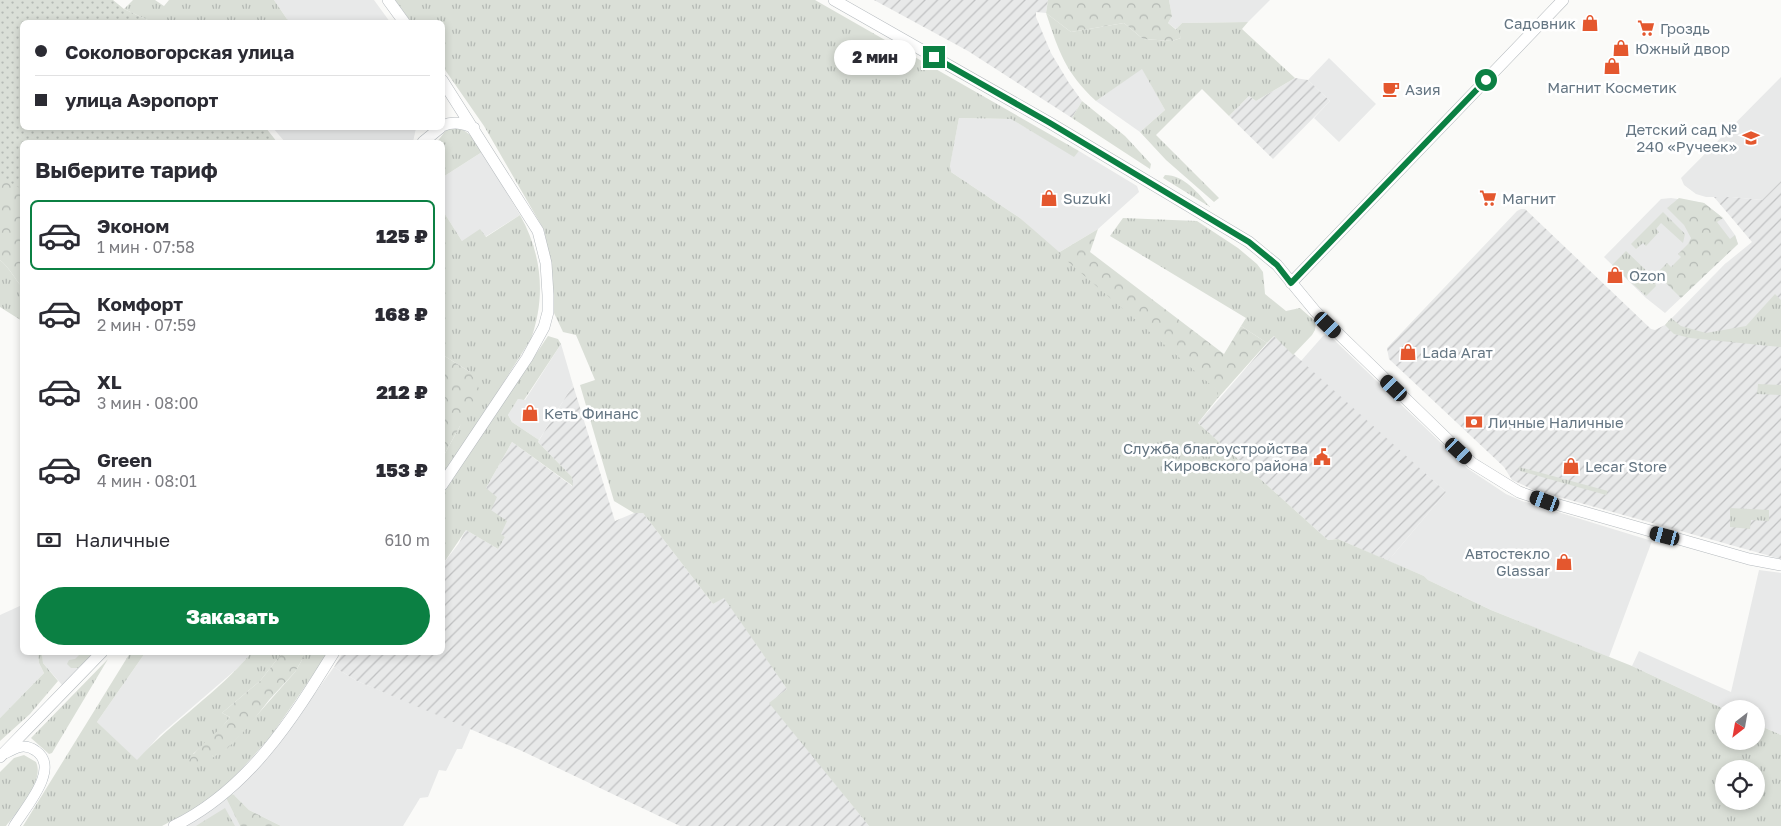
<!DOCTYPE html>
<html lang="ru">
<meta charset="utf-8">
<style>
body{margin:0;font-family:"Golos Text",sans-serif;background:#f2f2f3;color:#2b2b33;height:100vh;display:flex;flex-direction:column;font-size:19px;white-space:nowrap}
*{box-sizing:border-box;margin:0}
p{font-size:16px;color:#7c7c81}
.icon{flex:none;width:28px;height:28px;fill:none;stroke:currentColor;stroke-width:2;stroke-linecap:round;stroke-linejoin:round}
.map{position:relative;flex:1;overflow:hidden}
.details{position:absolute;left:20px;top:140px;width:425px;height:515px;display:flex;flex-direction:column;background:#fff;border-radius:8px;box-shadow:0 2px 8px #0003}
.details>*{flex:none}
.hud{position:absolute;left:20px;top:20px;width:425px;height:110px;border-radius:8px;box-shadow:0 2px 8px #0003;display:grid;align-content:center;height:110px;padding:0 15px;background:#fff}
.needle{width:32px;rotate:211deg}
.tools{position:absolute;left:1715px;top:700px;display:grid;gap:10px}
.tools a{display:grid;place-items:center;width:50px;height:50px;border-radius:50%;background:#fff;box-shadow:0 2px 8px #0003;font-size:25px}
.end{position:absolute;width:22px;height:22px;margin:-11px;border:6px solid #0b8043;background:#fff;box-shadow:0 0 0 2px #fff}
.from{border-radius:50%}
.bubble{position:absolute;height:35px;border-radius:18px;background:#fff;box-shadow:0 2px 8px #0003;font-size:16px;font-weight:800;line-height:35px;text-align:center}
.car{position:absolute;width:15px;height:30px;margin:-15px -8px;border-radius:6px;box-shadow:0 0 4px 1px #0007;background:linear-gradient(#222 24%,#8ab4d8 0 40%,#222 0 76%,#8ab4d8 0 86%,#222 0)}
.hud b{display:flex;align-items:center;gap:18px;height:48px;font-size:19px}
.hud b+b{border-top:1px solid #e1e1e2}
.hud i{width:12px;height:12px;background:#2b2b33}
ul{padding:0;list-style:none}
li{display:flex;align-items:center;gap:15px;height:70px;margin:0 10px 8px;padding:0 5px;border:2px solid transparent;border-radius:8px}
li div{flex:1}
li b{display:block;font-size:19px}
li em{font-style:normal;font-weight:800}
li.active{border-color:#0b8043}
li>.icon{width:45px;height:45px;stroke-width:1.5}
h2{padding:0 15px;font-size:22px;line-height:60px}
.pay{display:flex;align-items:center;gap:12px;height:55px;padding:0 15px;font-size:19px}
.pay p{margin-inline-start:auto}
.primary-button{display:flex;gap:10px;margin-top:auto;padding:10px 15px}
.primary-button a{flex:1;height:58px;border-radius:30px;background:#0b8043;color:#fff;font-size:20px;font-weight:800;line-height:58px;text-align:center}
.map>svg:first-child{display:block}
.built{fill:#e8e9e9}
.industrial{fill:url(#industrial-furrows)}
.grass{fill:url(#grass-tufts);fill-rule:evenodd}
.forest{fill:url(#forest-crowns)}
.garden{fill:url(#garden-dots)}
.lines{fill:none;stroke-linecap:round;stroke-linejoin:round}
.secondary-casing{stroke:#b3babf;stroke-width:11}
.primary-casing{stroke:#b5babe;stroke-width:12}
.secondary{stroke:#fff;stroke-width:10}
.primary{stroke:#fff;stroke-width:11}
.route{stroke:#0b8043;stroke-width:6}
.labels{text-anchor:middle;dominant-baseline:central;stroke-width:5;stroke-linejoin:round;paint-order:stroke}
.poi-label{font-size:15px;fill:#657683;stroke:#fff;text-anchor:start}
</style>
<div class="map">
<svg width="1781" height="826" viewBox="0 0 1781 826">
<defs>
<pattern id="industrial-furrows" width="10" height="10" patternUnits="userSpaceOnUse" patternTransform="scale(1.25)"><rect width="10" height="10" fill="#e8e9e9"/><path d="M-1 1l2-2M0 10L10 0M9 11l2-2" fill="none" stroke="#c0c1c2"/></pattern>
<pattern id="grass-tufts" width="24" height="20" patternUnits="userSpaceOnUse" patternTransform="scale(1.25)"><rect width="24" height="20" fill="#dadfd7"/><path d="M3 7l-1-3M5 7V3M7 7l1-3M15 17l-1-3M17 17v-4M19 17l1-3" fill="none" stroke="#b4b9b4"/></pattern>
<pattern id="forest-crowns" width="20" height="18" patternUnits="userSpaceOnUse" patternTransform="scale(1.25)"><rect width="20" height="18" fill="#dadfd7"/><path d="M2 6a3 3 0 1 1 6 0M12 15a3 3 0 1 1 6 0" fill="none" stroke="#b4b9b4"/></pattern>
<pattern id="garden-dots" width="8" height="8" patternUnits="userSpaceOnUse" patternTransform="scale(1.25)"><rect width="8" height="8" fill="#dadfd7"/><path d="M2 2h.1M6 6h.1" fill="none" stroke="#b4b9b4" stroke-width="1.8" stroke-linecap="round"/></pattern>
</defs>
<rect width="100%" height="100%" fill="#fafaf8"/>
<!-- built -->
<path class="built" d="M274,0H374L390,22H289Z
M1169,0H1270L1248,22L1182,23L1176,29L1168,23L1172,16Z
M1329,58L1376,104L1339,142L1314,118L1330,101L1308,80Z
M1142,68L1165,110L1140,132L1096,101Z
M1781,77V181L1762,200L1732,197H1706L1696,194L1684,185L1681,178Z
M959,118L1011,119L1074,156L1079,151L1137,186L1139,192L1098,229L1058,253L1020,218L951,172L950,165Z
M273,128H416L413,142H285Z
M482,152L520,215L485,237L462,241L443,211V177Z
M1671,198L1704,203L1723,218L1735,235L1738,244L1665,313L1646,298L1604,257L1661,199Z
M1328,334L1467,468L1506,494L1522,501L1652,541L1609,657L1491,610L1428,580L1424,576L1388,561L1446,492L1300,362L1323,336Z
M561,344L573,385L539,440L512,422L508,415L518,399L525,400Z
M1759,570L1781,573V735L1756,724V709H1724L1632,666L1639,651L1731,692Z
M22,605V652L38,653L39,663L44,673L0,718V615Z
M42,653H93L62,685L43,663Z
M145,653H251L240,666L160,735L137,761L97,722Z
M334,667L357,681L471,728L462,749H457L446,771L439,770L428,797L420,798L403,826H281L249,810L233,794L279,743Z
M226,798L240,826H186L208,812Z"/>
<!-- industrial -->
<path class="industrial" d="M874,0H1048L1046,13L1036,12V17L1051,53L1069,83L1082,101L1072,118L968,51Z
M1295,78L1308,80L1330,101L1273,159L1229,116L1249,96L1256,101Z
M1781,181V559L1534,490L1512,480L1504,467L1389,359L1387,348L1517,211L1521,209H1525L1651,329L1655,330L1665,325L1725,264L1752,242L1714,197H1732L1762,200Z
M1274,336L1446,492L1388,561L1338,539L1328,540L1198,423Z
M573,385L615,521L634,513H643L713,604L724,597L787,689L770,703L869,826H680L522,751L357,681L334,667L343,653L442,652L443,564L459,543L466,530L498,549L505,537L501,535L491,510L486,488L512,442L572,486V477L538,442Z"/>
<!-- grass -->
<path class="grass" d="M133,0H155L164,6L169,0H274L289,22H152L124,9Z
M395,0H815L1079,151L1074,157L1011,119L959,118L950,166L951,172L1020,218L1219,391L1217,399L1198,423L1328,540L1338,539L1424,576L1428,580L1491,610L1632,666L1724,709V741H1756V724L1781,735V826H869L769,703L787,689L724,598L713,604L643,513H634L614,501L580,385L595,380L576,335L563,332L554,313L551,264L544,230L484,126L443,67L442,22H411ZM1724,769H1756V801H1724Z
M1046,13L1071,32L1124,23L1143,39L1172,41L1181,38L1176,29L1182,23L1248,22L1242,29L1295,78L1256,101L1249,96L1229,116L1202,89L1156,135L1219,198L1214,202L1166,160L1140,132L1165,110L1142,69L1096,101C1065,72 1059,52 1046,13Z
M1082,101L1125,136L1151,164L1150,169L1072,118Z
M455,126C470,132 475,139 482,152L443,177L442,142H437L446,130Z
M1165,175C1184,175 1198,193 1210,207L1163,178Z
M443,211L462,241L480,229L486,237L520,215C542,254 546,297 531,339L443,478V457L460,426L470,372L443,355Z
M1663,212L1685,234L1683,243L1661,223L1656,229L1659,232L1646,246L1643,243L1636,249L1631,244Z
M1123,218L1197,221L1238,248L1257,264L1263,272L1265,294L1286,311L1300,308L1316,322L1315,330L1312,335L1293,355L1274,336L1267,343L1241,326L1246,318L1110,236Z
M1626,251L1653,277L1656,286L1646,296L1612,265Z
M0,260C9,267 14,278 22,287V321L0,307Z
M1775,294L1781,300V347L1690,338L1674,334L1665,325L1671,318L1681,326L1706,333L1746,326Z
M548,336L558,339L561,344L524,400L518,399L508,415L512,422L539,440L538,442L572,477L573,486L512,442L486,488L497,497L491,510L507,521L501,534L505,537L498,549L466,530L443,564V493Z
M1758,384L1781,385V395L1757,394Z
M1519,467L1608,491L1606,495L1520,471Z
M1730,508L1769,510V521L1751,520L1750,529L1730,527Z
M38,653H42L43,663L58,681L30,714L0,741V718L44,673L39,663Z
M81,653H93L78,668H71L67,664L69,660L75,659Z
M130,653H145L97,722L137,760C173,721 219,692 251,653H282L260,681L222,713L230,717L219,731L193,754L227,749L295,672L306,653H328L271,736L231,781L205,803L162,826H23Z
M108,659L52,753L49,754L31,738Z
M24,755L36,762C45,781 17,812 6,826H0V772L14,758Z
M225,808L235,826H196L199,824Z"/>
<!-- forest -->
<path class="forest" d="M1048,0H1169L1172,16L1168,23L1179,32L1181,38L1172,41L1143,39L1124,23L1071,32L1046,13Z
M0,175L22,182V287C14,278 9,267 0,260Z
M1679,198L1704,203L1723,218L1717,222L1730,239L1735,235L1738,244L1681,298L1666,283L1659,271L1667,263L1671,267L1681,257L1678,254L1688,244L1691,238L1684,225L1667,208Z
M1098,229L1090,252L1224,354L1241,326L1267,343L1217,399L1218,391L1058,253Z
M443,355L470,372L482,394L460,426L443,457Z
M282,653H306L295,672L269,700L248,727L227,749L199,766L188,762C198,745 218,734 230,717L222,713L260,681Z
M233,794L249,810L281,826H240L226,798Z"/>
<!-- garden -->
<path class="garden" d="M0,0H113L124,9L152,22H22V128H266L277,142H22V189L0,178Z"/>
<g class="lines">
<!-- secondary casing -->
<g class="secondary-casing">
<path id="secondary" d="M6,753C17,747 25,743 36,751C61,768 25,808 14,826"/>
</g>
<!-- primary casing -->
<g class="primary-casing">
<path id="primary" d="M388,0L404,22
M834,0L1050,123L1249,242L1277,265L1315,311L1472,463L1519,492L1545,501L1749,559L1781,565
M442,80L538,231L546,263L548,295V312L544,327L527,358L442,485
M442,126C454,121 463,123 474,128
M423,142L440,128
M1291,283L1563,0
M0,757L102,652
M174,826C248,790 292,720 334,652"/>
</g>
<!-- secondary -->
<use href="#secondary" class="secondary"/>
<!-- primary -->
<use href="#primary" class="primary"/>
</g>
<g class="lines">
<!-- route -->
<path class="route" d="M934,57L1050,123L1249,242L1277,265L1291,283L1486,80"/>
</g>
<!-- icons -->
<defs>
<g id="shop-bare" transform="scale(1.35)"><path d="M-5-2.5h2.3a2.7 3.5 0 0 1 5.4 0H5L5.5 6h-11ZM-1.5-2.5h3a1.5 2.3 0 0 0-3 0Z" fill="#e4572e" stroke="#fff" stroke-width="2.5" paint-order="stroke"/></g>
<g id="supermarket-bare" transform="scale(1.35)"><path d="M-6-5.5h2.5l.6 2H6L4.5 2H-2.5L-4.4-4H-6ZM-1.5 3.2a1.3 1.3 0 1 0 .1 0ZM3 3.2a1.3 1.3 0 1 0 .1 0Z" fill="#e4572e" stroke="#fff" stroke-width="2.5" paint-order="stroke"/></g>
<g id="cafe-bare" transform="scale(1.35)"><path d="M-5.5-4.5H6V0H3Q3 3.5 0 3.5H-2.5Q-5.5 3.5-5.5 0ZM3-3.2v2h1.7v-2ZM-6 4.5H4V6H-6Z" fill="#e4572e" stroke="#fff" stroke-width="2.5" paint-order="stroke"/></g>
<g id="school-bare" transform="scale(1.35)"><path d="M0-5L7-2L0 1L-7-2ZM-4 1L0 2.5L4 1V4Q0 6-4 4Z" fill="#e4572e" stroke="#fff" stroke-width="2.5" paint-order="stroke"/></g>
<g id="bank-bare" transform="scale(1.35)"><path d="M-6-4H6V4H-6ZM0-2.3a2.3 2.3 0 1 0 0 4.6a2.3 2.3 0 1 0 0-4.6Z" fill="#e4572e" stroke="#fff" stroke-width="2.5" paint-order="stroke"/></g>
<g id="civic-bare" transform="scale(1.35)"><path d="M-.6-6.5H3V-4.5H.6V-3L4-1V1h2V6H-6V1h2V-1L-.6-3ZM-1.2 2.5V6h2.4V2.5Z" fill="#e4572e" stroke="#fff" stroke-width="2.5" paint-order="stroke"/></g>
</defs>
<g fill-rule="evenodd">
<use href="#shop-bare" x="1590" y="23"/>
<use href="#supermarket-bare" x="1646" y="28"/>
<use href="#shop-bare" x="1621" y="48"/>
<use href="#shop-bare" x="1612" y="66"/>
<use href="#cafe-bare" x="1391" y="89"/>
<use href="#school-bare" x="1751" y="138"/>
<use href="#shop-bare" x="1049" y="198"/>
<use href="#supermarket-bare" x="1488" y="198"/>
<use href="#shop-bare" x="1615" y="275"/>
<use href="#shop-bare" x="1408" y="352"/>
<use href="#shop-bare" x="530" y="413"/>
<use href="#bank-bare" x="1474" y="422"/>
<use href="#civic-bare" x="1322" y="457"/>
<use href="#shop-bare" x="1571" y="466"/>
<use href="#shop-bare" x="1564" y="562"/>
</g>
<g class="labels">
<!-- poi labels -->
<g class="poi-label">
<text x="1576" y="23" text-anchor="end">Садовник</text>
<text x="1660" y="28">Гроздь</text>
<text x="1635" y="48">Южный двор</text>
<text x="1612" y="87" text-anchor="middle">Магнит Косметик</text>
<text x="1405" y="89">Азия</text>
<text x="1737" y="129" text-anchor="end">Детский сад №<tspan x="1737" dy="17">240 «Ручеек»</tspan></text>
<text x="1063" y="198">Suzuki</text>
<text x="1502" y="198">Магнит</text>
<text x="1629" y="275">Ozon</text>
<text x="1422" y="352">Lada Агат</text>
<text x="544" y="413">Кеть Финанс</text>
<text x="1488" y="422">Личные Наличные</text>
<text x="1308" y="448" text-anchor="end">Служба благоустройства<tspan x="1308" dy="17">Кировского района</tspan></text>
<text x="1585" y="466">Lecar Store</text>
<text x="1550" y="553" text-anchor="end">Автостекло<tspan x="1550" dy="17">Glassar</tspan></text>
</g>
</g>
</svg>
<div class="tools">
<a><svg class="needle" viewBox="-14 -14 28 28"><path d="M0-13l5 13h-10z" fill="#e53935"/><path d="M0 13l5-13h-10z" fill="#7c7c81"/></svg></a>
<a><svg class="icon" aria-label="locate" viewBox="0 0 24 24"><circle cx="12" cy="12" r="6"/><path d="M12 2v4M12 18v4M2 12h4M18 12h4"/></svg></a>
</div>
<i class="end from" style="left:1486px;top:80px"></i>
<i class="end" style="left:934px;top:57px"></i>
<div class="bubble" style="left:834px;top:40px;width:82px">2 мин</div>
<i class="car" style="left:1328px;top:325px;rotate:134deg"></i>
<i class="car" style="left:1394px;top:388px;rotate:314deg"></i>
<i class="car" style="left:1459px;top:451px;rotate:133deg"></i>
<i class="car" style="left:1545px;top:501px;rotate:290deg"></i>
<i class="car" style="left:1665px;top:536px;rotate:285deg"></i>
<div class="hud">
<b><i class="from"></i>Соколовогорская улица</b>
<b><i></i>улица Аэропорт</b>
</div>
<section class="details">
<h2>Выберите тариф</h2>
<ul>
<li class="active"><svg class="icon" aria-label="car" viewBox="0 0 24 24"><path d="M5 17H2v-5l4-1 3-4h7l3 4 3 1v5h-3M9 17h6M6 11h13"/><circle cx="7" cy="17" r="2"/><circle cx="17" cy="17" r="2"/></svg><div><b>Эконом</b><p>1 мин · 07:58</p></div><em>125 ₽</em></li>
<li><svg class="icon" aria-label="car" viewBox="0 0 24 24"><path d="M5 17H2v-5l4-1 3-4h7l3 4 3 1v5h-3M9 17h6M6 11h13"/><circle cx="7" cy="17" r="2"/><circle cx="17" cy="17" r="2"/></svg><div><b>Комфорт</b><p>2 мин · 07:59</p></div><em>168 ₽</em></li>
<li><svg class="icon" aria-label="car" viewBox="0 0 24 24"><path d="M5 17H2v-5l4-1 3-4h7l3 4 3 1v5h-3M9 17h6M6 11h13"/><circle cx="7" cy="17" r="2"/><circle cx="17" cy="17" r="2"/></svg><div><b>XL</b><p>3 мин · 08:00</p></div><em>212 ₽</em></li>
<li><svg class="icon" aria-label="car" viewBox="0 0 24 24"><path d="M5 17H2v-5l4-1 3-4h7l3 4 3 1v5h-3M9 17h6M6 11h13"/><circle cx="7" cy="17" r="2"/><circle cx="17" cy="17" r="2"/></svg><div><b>Green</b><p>4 мин · 08:01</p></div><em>153 ₽</em></li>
</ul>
<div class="pay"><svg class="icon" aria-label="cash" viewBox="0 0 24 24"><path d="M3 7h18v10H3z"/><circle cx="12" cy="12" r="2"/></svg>Наличные<p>610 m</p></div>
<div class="primary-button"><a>Заказать</a></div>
</section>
</div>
